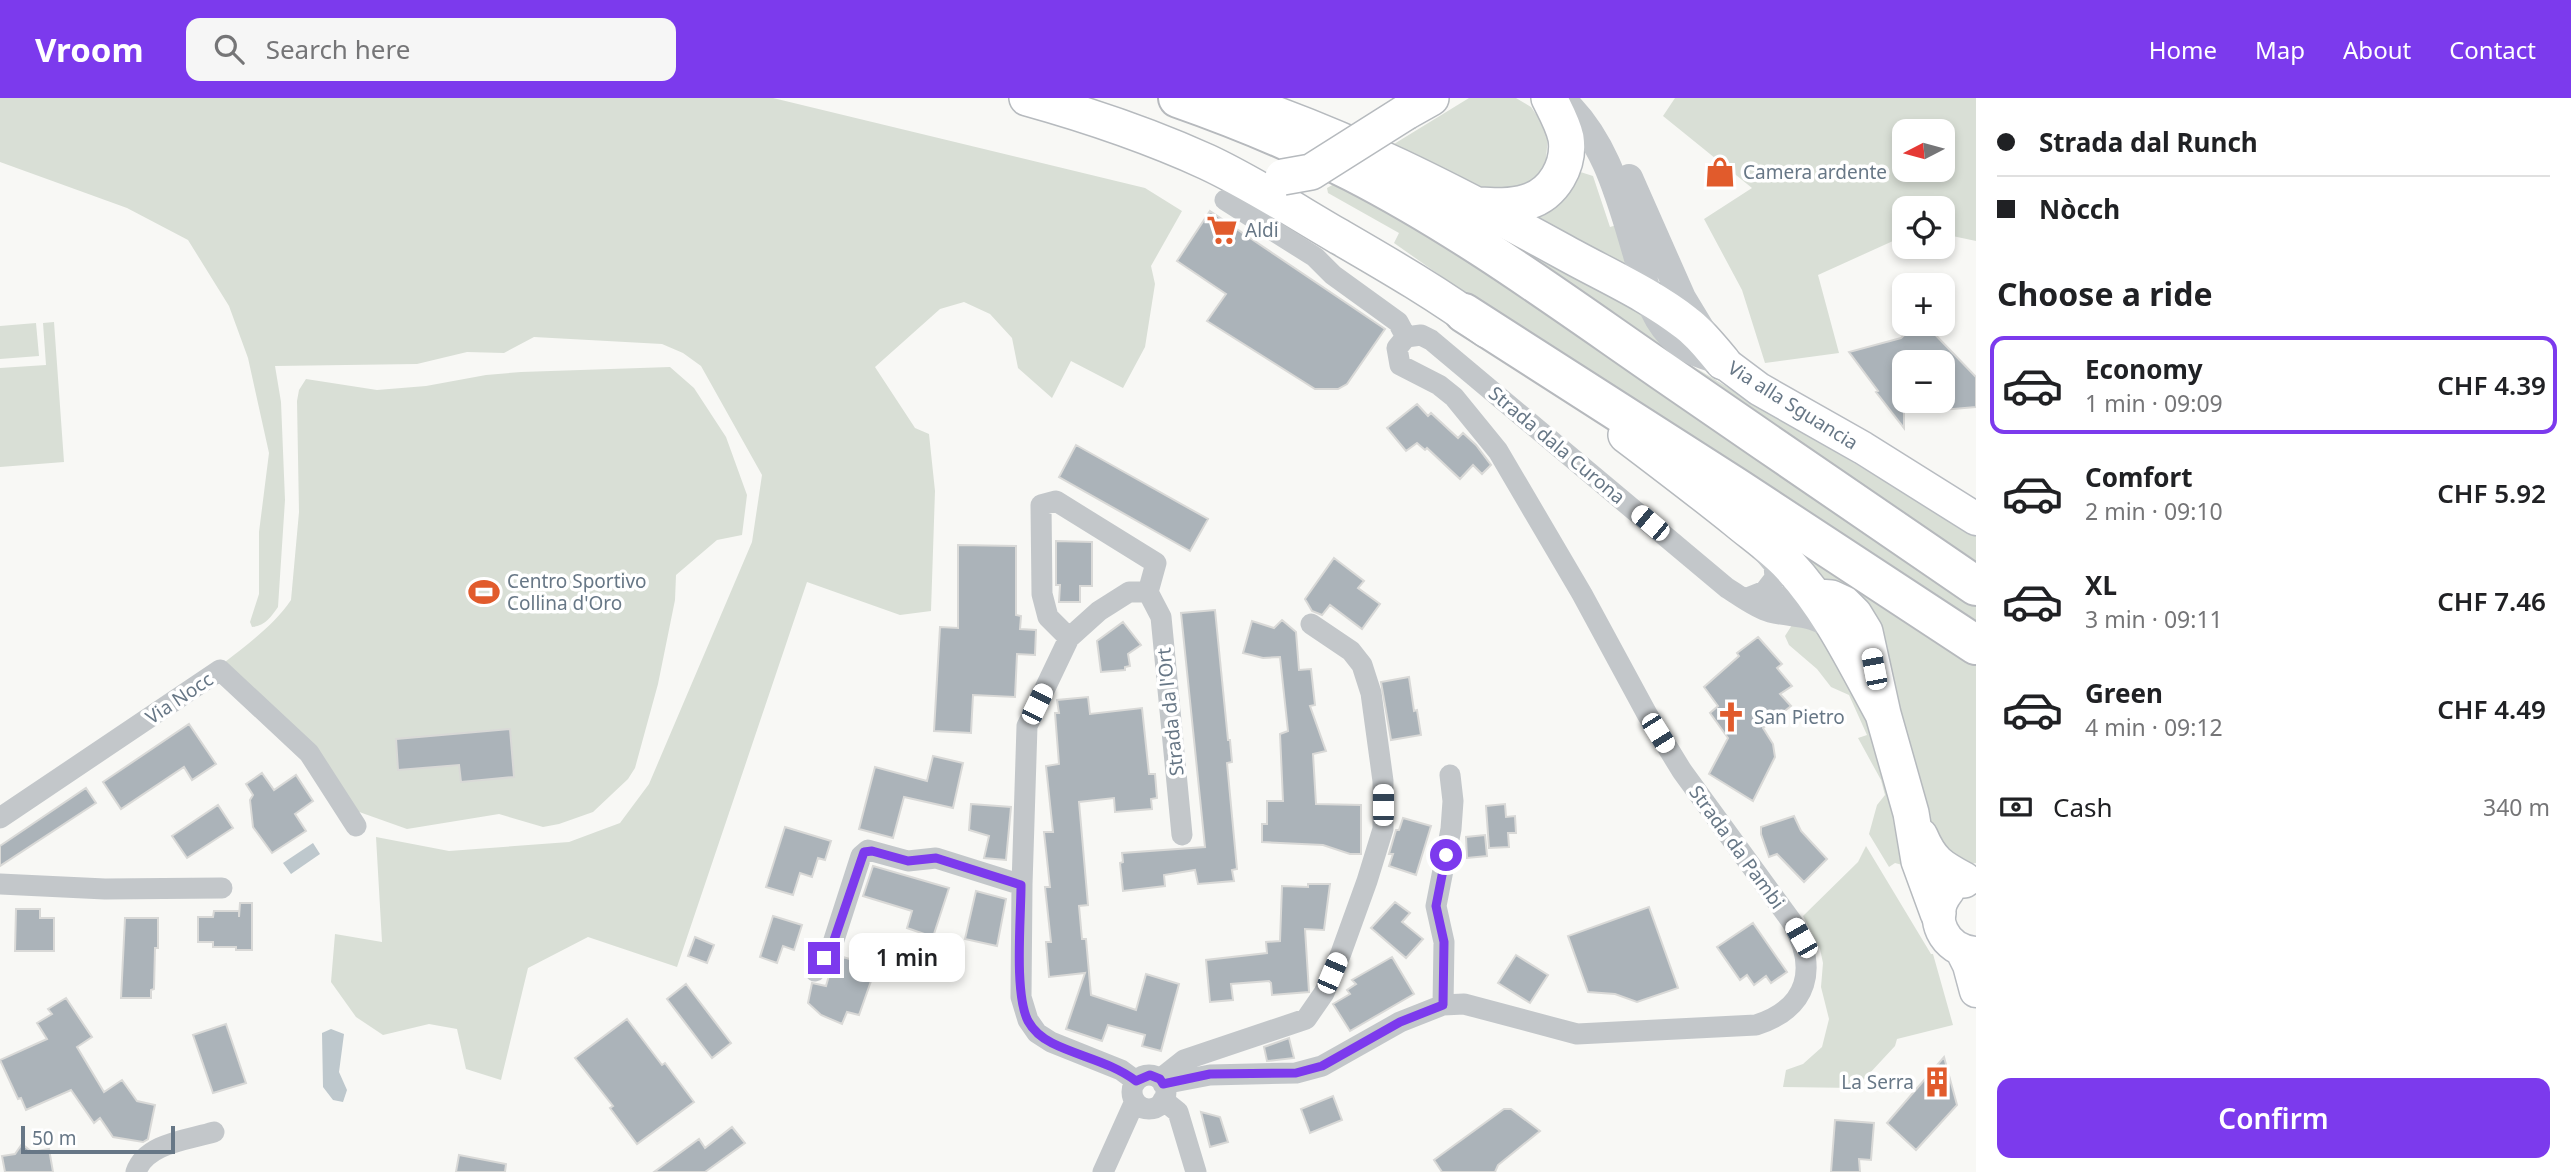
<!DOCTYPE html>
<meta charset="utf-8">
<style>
body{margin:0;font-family:"Noto Sans",sans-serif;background:#f6f6f6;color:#202124;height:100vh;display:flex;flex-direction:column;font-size:26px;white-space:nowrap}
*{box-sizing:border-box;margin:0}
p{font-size:23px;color:#757577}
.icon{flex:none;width:38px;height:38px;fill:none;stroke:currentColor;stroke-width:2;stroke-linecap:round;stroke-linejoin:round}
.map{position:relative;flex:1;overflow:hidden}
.details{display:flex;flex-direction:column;background:#fff;width:595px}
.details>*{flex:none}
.top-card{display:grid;align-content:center;height:154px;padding:0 21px;background:#fff}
.needle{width:46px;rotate:264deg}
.tools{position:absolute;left:1892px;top:21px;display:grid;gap:14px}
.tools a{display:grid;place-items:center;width:63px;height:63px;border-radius:14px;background:#fff;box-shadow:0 4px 10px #0003;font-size:35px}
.scale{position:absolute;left:21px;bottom:18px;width:154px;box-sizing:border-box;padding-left:7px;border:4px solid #677786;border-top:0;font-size:19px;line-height:24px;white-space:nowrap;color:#677786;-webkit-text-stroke:5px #fff;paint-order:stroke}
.end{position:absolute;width:32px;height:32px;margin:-16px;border:9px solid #7c3aed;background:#fff;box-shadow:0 0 0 4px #fff}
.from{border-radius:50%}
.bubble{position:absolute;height:49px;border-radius:14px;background:#fff;box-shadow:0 4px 10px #0003;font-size:23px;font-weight:600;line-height:49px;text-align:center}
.car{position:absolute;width:21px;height:42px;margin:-21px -10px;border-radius:9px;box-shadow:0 0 5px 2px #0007;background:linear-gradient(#fff 24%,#345 0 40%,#fff 0 76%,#345 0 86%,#fff 0)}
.top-card b{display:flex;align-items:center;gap:24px;height:66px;font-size:26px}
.top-card b+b{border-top:2px solid #e0e0e0}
.top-card i{width:18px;height:18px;background:#202124}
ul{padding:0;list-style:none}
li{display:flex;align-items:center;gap:21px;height:98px;margin:0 14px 10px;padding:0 7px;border:4px solid transparent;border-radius:14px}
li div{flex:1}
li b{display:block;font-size:26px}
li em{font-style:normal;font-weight:600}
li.current{border-color:#7c3aed}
li>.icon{width:63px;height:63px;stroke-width:1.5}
h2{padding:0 21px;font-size:32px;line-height:84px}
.pay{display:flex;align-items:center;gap:18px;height:77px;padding:0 21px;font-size:26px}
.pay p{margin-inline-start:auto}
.action{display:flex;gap:14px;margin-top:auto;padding:14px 21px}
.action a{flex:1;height:80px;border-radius:14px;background:#7c3aed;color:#fff;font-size:28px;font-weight:600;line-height:80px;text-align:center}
header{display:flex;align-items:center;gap:42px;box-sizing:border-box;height:98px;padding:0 35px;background:#7c3aed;color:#fff}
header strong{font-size:33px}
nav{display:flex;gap:38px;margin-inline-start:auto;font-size:24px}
.search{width:490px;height:63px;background:#f6f6f6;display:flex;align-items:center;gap:18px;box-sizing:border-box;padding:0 24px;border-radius:14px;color:#757577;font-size:26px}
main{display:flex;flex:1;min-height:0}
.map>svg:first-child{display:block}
.green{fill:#d9dfd6;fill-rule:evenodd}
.water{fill:#bec8cd}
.building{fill:#abb3b9;stroke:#d9d9d7;stroke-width:2}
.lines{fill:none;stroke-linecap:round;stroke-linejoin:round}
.secondary-casing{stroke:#b8bcc1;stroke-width:35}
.primary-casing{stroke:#b6babe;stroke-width:38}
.motorway-casing{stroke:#b6b9bd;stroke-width:42}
.minor{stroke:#c3c7ca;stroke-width:21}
.tertiary{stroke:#c3c7ca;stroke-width:28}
.secondary{stroke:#fff;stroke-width:32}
.primary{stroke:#fff;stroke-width:35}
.motorway{stroke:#fff;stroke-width:38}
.primary-bridge-casing{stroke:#b6babe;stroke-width:38;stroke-linecap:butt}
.primary-bridge{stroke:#fff;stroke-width:35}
.route{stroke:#7c3aed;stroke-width:9}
.labels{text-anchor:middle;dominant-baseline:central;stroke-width:7;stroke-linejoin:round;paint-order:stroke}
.poi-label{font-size:19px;fill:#677786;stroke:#fff;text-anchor:start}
.street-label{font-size:19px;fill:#677786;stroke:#fff}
</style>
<header>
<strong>Vroom</strong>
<div class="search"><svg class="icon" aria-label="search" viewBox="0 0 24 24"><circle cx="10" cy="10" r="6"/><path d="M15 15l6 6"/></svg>Search here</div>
<nav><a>Home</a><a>Map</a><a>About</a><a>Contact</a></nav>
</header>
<main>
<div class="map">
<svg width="1976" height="1074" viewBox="0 0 1976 1074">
<rect width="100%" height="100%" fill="#f8f8f5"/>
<!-- green -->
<path class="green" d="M0,0H773L1145,90L1182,113L1151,168L1155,186L1145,249L1123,290L1071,263L1052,300L1018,270L1012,240L990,216L964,204L940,211L875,269L915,330L929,336L935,393L931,513L900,517L807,484L677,869L588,839L528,870L501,982L466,971L457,931L429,926L383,937L356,919L331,884L335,836L382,844L376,739L449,753L569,744L620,725L649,686L752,444L762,377L701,268L683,255L662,246L534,239L504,255L467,254L417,266L275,268L281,304L285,402L278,509C271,519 265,528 252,529L250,524L259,496V434L269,355L248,260L229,208L188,142L127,110L0,64Z
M1469,0H1516L1531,9L1544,28L1548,38L1544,83L1490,94L1394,46Z
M1675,0H1976V143L1943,136L1942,110H1904V138L1818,177L1839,255L1765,265L1742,192L1704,121L1752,90L1663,18ZM1904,33H1942V72H1904Z
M1372,61L1627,198L1674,257L1976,438V474Z
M1571,71L1593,78L1610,129L1617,127L1631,170L1525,117Z
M1341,82L1456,147L1976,502V533L1519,233L1394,145L1399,135L1328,95L1327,90Z
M54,224L64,364L0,369V270L46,267L43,225Z
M36,225L39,258L0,261V228Z
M670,269L694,290L726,339L747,397L742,437L717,442L676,477L675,502L658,586L635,670L628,681L593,714L559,726L543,729L499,716L407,731L348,710L225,564C248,546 274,527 291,502L299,414L297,303L299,292L306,281L377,292L426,288L486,277L521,274Z
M1767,427L1976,561V765L1965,767L1945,759L1816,484Z
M1792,527L1808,529L1826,540L1853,575L1910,769L1895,765L1889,769L1869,736L1877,707L1885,697L1881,682L1858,640L1867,637L1849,597L1831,589L1817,571L1789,547L1785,538Z
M1866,748L1931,856H1933L1953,927L1897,941L1895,948L1856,990L1783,989L1786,972L1803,966L1822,949L1829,921L1821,889L1823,865L1820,851L1803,818L1858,764Z"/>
<!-- water -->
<path class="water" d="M313,745L320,756L291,776L283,765Z
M331,931L344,936L339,974L347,992L343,1004L333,1002L323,989L322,935Z"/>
<!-- building -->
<path class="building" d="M1210,113L1385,231L1347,286L1338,291H1315L1207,223L1226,196L1177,163Z
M1916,226H1925L1976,279V309L1942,312V264H1904V330L1876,294L1878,293L1849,254L1901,240Z
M1417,306L1428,318L1431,315L1458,340L1463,335L1476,347L1491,367L1482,376L1473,367L1460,381L1427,350L1425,352L1417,345L1406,353L1387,330Z
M1076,347L1208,421L1190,453L1059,379Z
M1056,443L1092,444V488H1080V504H1059L1060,487H1056Z
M958,447L1016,448V517L1021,518L1020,531L1036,532L1035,557L1017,556L1015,599L973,597L971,635L934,633L940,529L958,530Z
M1334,460L1364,483L1358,490L1380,506L1362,531L1330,507L1322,517L1312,513L1305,501Z
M1215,512L1228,642H1230L1232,664L1227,665L1237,771L1232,772L1234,783L1198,786L1195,772L1164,777L1165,788L1123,793L1120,765L1123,764L1122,755L1205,749L1181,515Z
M1282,522L1296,534L1299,572L1311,571L1315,607L1310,608L1326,653L1313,656L1316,706L1361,707V756H1350L1323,747L1262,744V726H1267V703H1283L1280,636L1288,633L1280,559L1263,560L1243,555L1252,523L1274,530Z
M1123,524L1141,547L1128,556L1130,568L1125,569V572L1101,574L1097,543Z
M1758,539L1782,566L1777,570L1792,588L1780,596L1791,608L1763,630L1773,646L1775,659L1753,703L1709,676L1728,640L1710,615L1718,608L1704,589L1739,558L1737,555Z
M1409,579L1414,613L1417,612L1421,637L1391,642L1381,584Z
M1088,599L1090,616L1142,610L1149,676H1155L1157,700L1151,701L1152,711L1115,714L1114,700L1079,704L1088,807L1079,808L1082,841H1086L1091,897L1136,912L1146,876L1179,886L1161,953L1142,948L1145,937L1108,927L1102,943L1066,931L1085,875L1049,879L1046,844H1051L1045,789H1050L1044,734H1053L1046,668L1059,666L1055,615H1059L1057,602Z
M189,626L216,666L192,682L184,669L121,711L103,684Z
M510,631L514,679L461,684L459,667L398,672L396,641Z
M933,658L963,665L953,710L904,699L893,740L859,731L875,669L927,683Z
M262,675L274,692L296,677L313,703L295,716L306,733L272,755L253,729L250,702L253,697L246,686Z
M86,690L96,705L0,768V748Z
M971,706L1011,709L1006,762L984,760L989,738L969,732Z
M1505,706L1506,719L1515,718L1516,735H1508L1509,749L1489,750L1486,708Z
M218,707L233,730L187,760L172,738Z
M1794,718L1801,733L1827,761L1804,784L1777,756L1769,759L1761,736V729Z
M1403,720L1431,728L1416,777L1389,768L1393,756H1389L1396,732H1399Z
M785,729L831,743L825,762L818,760L812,779L800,775L793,797L766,789Z
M1485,737L1487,758L1467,760L1466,739Z
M873,768L949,790L933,839L907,830L912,813L863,798Z
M1308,786H1330L1324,832L1305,831L1309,894L1272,897L1271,885L1269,883L1231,886L1233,902L1210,904L1206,862L1267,855L1266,844L1280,843L1282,788L1308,789Z
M976,793L1006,801L997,848L965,841Z
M1395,804L1410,815L1402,824L1423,841L1406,860L1371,830Z
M240,805H252V852H236V849H213V844H198V819H213L214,813H239V819Z
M1649,809L1678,890L1637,904L1615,896L1588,894L1568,838Z
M16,811H40V820H54V853H15Z
M773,818L802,827L794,852L783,848L777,865L760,859Z
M125,820H158V850H155L154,891L151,892V900H121Z
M1753,825L1787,874L1771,885L1766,878L1754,887L1747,877L1740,882L1717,849Z
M695,839L714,847L707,865L688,858Z
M1516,857L1548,877L1530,905L1498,885Z
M843,859L876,869L859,917L847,914L842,926L821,917L808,905L812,885L826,888L830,874L835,867L840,869Z
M1392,859L1414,896L1350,933L1333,906L1350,896L1347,892L1356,886L1352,882Z
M686,886L731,945L712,960L667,901Z
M66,900L92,939L77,949L104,994L122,982L137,1003L155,1007L148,1041L143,1044L113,1039L100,1020L94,1025L71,992L26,1012L21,1000L18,1001L0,962L47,941L37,925L52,916L48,911Z
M627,921L662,967L665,965L694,1004L637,1046L610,1010L613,1008L575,960Z
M226,926L246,985L213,995L193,937Z
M1289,940L1294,960L1267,963L1264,949Z
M1944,959L1957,1007L1916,1052L1887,1025Z
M1333,998L1342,1022L1310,1035L1301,1011Z
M1504,1011H1511L1540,1033L1498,1067L1495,1074H1442L1434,1062Z
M1201,1014L1220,1019L1228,1044L1210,1049Z
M1835,1022L1874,1025L1871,1062L1859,1061L1860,1074H1831Z
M732,1029L745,1045L705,1074H654L699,1041L705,1050Z
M22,1046L32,1054L49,1051L53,1074H5L2,1058L15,1056Z
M459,1057L506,1066L505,1074H456Z"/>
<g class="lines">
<!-- secondary casing -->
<g class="secondary-casing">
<path id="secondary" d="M1723,264L1759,291L1863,350L1976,421
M1948,793C1927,819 1944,853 1976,855
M1962,853L1969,867L1976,893"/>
</g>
<!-- primary casing -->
<g class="primary-casing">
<path id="primary" d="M1027,0C1088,17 1150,38 1207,64C1252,85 1295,113 1338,138C1388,167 1440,197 1487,232
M1229,0C1346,38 1455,94 1562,153C1603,176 1649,196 1686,225C1701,236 1711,250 1723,264
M1406,14L1431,0
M1478,107C1494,108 1511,109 1527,104C1554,96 1570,67 1566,40C1563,26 1555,12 1549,0
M1626,337C1663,365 1700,393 1736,422C1754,437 1773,450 1789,467C1829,510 1855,565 1883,616
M1818,499L1831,500L1844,506L1854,516L1865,534L1883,616L1911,715L1919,763L1938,815
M1920,738C1931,764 1940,769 1964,782"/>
</g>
<!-- motorway casing -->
<g class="motorway-casing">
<path id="motorway" d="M1178,0C1238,21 1296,45 1353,74C1462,130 1561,203 1661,272C1766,344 1871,417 1976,488
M1464,215L1737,390L1976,547"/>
</g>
<!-- minor -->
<path class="minor" d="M1225,102L1315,159L1333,177L1398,224L1406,239
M1406,239L1421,237L1431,242L1727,490C1740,498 1755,510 1770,514C1793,520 1813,516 1833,533
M1750,499L1765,493L1775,480L1774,467L1763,454
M1753,499H1814
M1069,540L1048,519L1042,496L1041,407L1056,403L1156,465L1148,494
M0,720L220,572L309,655L356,728
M0,786L105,791L222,790
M815,873L832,848L861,758L868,752L908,763L936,760L1022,787
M1443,907L1444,844L1436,808L1451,731L1453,703L1450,677
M1132 994a17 17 0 1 1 34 0a17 17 0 1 1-34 0Z
M1160,981L1184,962L1306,921L1324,895L1341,855L1367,783L1383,731V683L1371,595L1362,567L1351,553L1311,526
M1136,983L1121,972L1051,944L1037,935L1028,922L1021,899L1022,787L1027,628L1069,540L1099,513L1129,494H1148L1161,519L1182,737
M1163,986L1210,977L1296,975L1322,968L1400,924L1443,907L1464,906L1577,936L1756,927C1809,910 1818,870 1792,824L1682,673L1647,616L1582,496L1498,353L1454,299L1439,287L1400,267L1397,250L1406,239
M1163,1002L1178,1014L1196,1074
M136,1074C146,1045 188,1042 214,1034
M1103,1074L1135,1003"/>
<!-- tertiary -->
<path class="tertiary" d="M1560,0C1604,39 1619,96 1635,150C1646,186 1648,219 1679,245C1692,255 1708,258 1723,264
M1629,80L1682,200L1702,233"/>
<!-- secondary -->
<use href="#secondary" class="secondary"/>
<!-- primary -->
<use href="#primary" class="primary"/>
<!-- motorway -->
<use href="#motorway" class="motorway"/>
<!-- primary-bridge casing -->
<g class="primary-bridge-casing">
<path id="primary-bridge" d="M1283,79L1311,74L1406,14"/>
</g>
<!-- primary-bridge -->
<use href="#primary-bridge" class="primary-bridge"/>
</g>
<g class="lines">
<!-- route -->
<path class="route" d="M824,860L832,848L864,754L872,753L908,763L936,760L1021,787C1021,821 1014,895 1028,923C1033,932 1042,940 1052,945C1080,959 1111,964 1136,983L1150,977L1160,981L1163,986L1210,976L1296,975L1322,968L1400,924L1443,907L1444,844L1436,808L1446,757"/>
</g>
<!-- icons -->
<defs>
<g id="shop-bare" transform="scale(2.415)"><path d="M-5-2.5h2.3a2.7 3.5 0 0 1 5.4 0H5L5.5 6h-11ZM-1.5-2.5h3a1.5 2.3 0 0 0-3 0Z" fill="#e15b2c" stroke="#fff" stroke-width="2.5" paint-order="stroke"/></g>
<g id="supermarket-bare" transform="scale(2.415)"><path d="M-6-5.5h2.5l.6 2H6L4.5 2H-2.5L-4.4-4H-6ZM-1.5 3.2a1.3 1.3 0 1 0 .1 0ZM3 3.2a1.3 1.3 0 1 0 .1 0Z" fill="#e15b2c" stroke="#fff" stroke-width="2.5" paint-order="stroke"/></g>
<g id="stadium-bare" transform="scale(2.415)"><path d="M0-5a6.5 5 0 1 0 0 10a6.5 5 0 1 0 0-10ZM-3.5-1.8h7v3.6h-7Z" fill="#e15b2c" stroke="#fff" stroke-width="2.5" paint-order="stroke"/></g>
<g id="church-bare" transform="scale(2.415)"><path d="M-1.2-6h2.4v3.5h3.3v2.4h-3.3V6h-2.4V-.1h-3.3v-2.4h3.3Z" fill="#e15b2c" stroke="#fff" stroke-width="2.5" paint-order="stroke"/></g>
<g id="building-bare" transform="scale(2.415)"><path d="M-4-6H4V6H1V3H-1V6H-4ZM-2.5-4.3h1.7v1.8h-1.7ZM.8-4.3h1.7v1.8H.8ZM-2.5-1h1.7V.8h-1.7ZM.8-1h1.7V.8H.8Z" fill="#e15b2c" stroke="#fff" stroke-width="2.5" paint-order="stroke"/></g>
</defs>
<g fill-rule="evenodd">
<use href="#shop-bare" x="1720" y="74"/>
<use href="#supermarket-bare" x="1222" y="132"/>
<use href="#stadium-bare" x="484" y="494"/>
<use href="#church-bare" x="1731" y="619"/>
<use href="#building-bare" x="1937" y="984"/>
</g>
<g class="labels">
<!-- poi labels -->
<g class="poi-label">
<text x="1743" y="74">Camera ardente</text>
<text x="1245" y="132">Aldi</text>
<text x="507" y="483">Centro Sportivo<tspan x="507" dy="22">Collina d'Oro</tspan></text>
<text x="1754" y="619">San Pietro</text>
<text x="1914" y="984" text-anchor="end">La Serra</text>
</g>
<!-- street labels -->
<g class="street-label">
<text transform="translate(1793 307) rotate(32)">Via alla Sguancia</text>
<text transform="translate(1557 347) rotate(40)">Strada dala Curona</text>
<text transform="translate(179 600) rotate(-34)">Via Nocc</text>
<text transform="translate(1170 614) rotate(-96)">Strada da l'Ort</text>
<text transform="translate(1737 749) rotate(54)">Strada da Pambi</text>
</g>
</g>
</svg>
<div class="tools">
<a><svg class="needle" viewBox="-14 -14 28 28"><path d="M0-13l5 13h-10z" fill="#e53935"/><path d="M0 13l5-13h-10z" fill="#757577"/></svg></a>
<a><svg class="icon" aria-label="locate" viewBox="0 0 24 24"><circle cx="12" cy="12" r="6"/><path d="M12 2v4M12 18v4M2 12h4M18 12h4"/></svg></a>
<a>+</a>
<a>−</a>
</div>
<div class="scale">50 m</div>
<i class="end from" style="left:1446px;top:757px"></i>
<i class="end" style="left:824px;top:860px"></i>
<div class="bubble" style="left:849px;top:835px;width:116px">1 min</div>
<i class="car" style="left:1650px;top:425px;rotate:310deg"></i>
<i class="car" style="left:1874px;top:571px;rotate:349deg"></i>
<i class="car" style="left:1037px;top:606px;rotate:26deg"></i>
<i class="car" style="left:1658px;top:635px;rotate:148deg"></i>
<i class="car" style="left:1383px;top:707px;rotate:0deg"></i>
<i class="car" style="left:1801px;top:840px;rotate:330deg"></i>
<i class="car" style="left:1332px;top:875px;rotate:23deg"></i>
</div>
<section class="details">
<div class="top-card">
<b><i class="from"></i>Strada dal Runch</b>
<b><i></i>Nòcch</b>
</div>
<h2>Choose a ride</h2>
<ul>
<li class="current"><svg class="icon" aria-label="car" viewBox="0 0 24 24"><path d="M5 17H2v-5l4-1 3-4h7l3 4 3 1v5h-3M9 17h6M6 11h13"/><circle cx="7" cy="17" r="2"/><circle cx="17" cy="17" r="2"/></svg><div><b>Economy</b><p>1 min · 09:09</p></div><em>CHF 4.39</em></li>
<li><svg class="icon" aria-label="car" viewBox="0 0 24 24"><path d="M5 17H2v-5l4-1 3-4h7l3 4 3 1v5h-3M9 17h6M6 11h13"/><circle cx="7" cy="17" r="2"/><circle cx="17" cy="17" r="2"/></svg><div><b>Comfort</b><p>2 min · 09:10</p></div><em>CHF 5.92</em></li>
<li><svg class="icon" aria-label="car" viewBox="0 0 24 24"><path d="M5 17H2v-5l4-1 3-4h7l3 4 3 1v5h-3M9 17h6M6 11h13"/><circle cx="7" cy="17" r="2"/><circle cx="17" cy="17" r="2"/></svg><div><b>XL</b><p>3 min · 09:11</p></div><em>CHF 7.46</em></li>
<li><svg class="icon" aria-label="car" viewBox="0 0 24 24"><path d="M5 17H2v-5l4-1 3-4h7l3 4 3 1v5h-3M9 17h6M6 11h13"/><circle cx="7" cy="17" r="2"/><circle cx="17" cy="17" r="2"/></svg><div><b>Green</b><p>4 min · 09:12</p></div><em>CHF 4.49</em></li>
</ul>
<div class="pay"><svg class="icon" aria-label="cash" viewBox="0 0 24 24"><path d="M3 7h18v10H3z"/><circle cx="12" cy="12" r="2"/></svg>Cash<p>340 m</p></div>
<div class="action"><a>Confirm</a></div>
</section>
</main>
